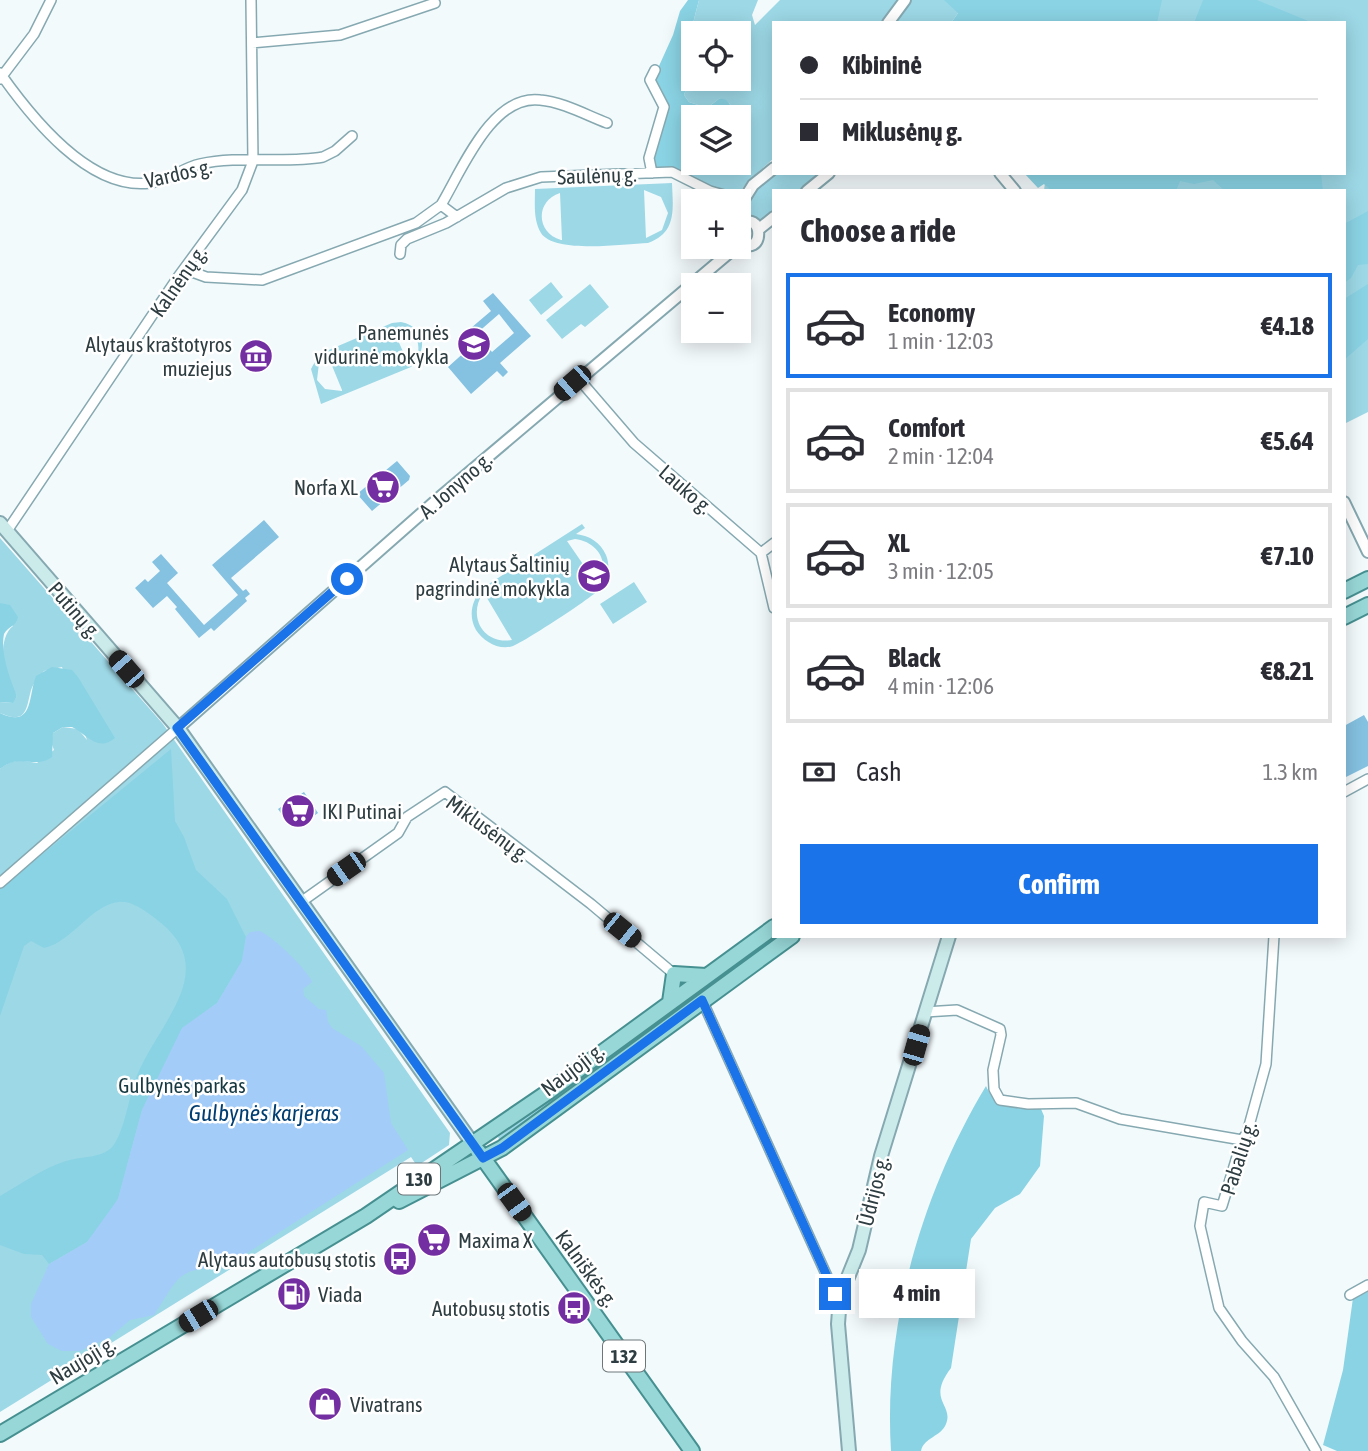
<!DOCTYPE html>
<meta charset="utf-8">
<style>
body{margin:0;font-family:"Asap Condensed",sans-serif;background:#f7f7f7;color:#2b2b33;height:100vh;display:flex;flex-direction:column;font-size:26px;white-space:nowrap}
*{box-sizing:border-box;margin:0}
p{font-size:23px;color:#7c7c81}
.icon{flex:none;width:38px;height:38px;fill:none;stroke:currentColor;stroke-width:2;stroke-linecap:round;stroke-linejoin:round}
.map{position:relative;flex:1;overflow:hidden}
.sheet{position:absolute;left:772px;top:189px;width:574px;height:749px;display:flex;flex-direction:column;background:#fff;border-radius:0px;box-shadow:0 4px 18px #0003}
.sheet>*{flex:none}
.banner{position:absolute;left:772px;top:21px;width:574px;height:154px;border-radius:0px;box-shadow:0 4px 18px #0003;display:grid;align-content:center;height:154px;padding:0 28px;background:#fff}
.controls{position:absolute;left:681px;top:21px;display:grid;gap:14px}
.controls a{display:grid;place-items:center;width:70px;height:70px;border-radius:0px;background:#fff;box-shadow:0 4px 18px #0003;font-size:35px}
.end{position:absolute;width:32px;height:32px;margin:-16px;border:9px solid #1a73e8;background:#fff;box-shadow:0 0 0 4px #fff}
.from{border-radius:50%}
.bubble{position:absolute;height:49px;border-radius:0px;background:#fff;box-shadow:0 4px 18px #0003;font-size:23px;font-weight:700;line-height:49px;text-align:center}
.car{position:absolute;width:21px;height:42px;margin:-21px -10px;border-radius:9px;box-shadow:0 0 5px 2px #0007;background:linear-gradient(#222 24%,#8ab4d8 0 40%,#222 0 76%,#8ab4d8 0 86%,#222 0)}
.banner b{display:flex;align-items:center;gap:24px;height:66px;font-size:26px}
.banner b+b{border-top:2px solid #e1e1e2}
.banner i{width:18px;height:18px;background:#2b2b33}
ul{padding:0;list-style:none}
li{display:flex;align-items:center;gap:21px;height:105px;margin:0 14px 10px;padding:0 14px;border:4px solid #e1e1e2;border-radius:0px}
li div{flex:1}
li b{display:block;font-size:26px}
li em{font-style:normal;font-weight:700}
li.selected{border-color:#1a73e8}
li>.icon{width:63px;height:63px;stroke-width:1.5}
h2{padding:0 28px;font-size:32px;line-height:84px}
.pay{display:flex;align-items:center;gap:18px;height:77px;padding:0 28px;font-size:26px}
.pay p{margin-inline-start:auto}
.primary-button{display:flex;gap:14px;margin-top:auto;padding:14px 28px}
.primary-button a{flex:1;height:80px;border-radius:0px;background:#1a73e8;color:#fff;font-size:28px;font-weight:700;line-height:80px;text-align:center}
.map>svg:first-child{display:block}
.green{fill:#9dd8e6;fill-rule:evenodd}
.forest{fill:#8ad3e4}
.water{fill:#a3ccf8}
.building{fill:#85c1e1;fill-rule:evenodd}
.lines{fill:none;stroke-linecap:round;stroke-linejoin:round}
.minor-casing{stroke:#86a9b1;stroke-width:12}
.tertiary-casing{stroke:#86a9b1;stroke-width:14}
.secondary-casing{stroke:#86a9b1;stroke-width:16}
.primary-casing{stroke:#469091;stroke-width:18}
.minor{stroke:#fff;stroke-width:9}
.tertiary{stroke:#fff;stroke-width:10}
.secondary{stroke:#cbebeb;stroke-width:12}
.primary{stroke:#98d7d7;stroke-width:14}
.route{stroke:#1a73e8;stroke-width:9}
.labels{text-anchor:middle;dominant-baseline:central;stroke-width:5;stroke-linejoin:round;paint-order:stroke}
.shield{fill:#fff;stroke:#6d777a;stroke-width:2}
.shield-label{font-size:19px;font-weight:bold;fill:#2e3d41}
.street-label{font-size:21px;fill:#2e3d41;stroke:#fff}
.poi-label{font-size:21px;fill:#2e3d41;stroke:#fff;text-anchor:end}
.park-label{font-size:21px;fill:#163941;stroke:#fff}
.water-label{font-size:23px;font-style:italic;fill:#003e72;stroke:#fff}
</style>
<div class="map">
<svg width="1368" height="1451" viewBox="0 0 1368 1451">
<rect width="100%" height="100%" fill="#f3fafc"/>
<!-- green -->
<path class="green" d="M699,0H758L752,15L755,25L780,0H899L883,23H774L773,159L748,181L733,201H696L691,178L685,174L686,162L684,156L693,145V163H738L739,128L743,122L732,112L730,104L720,98L707,108L689,102L684,95L686,89H705L711,79H738V33H693V74L684,70L687,46Z
M911,0H958V13L951,23H894Z
M1065,0H1368V412L1344,424V191H1044L1046,173H1344V23H1063Z
M778,173H823L801,191H774L773,211L754,227L742,220C742,198 762,185 778,173Z
M672,183C673,209 677,233 648,243C624,244 554,254 541,233C533,220 535,203 535,189ZM644,190L661,197L668,213L662,230L646,238ZM560,193L562,240H561C536,233 535,201 560,193Z
M551,282L563,297L541,315L529,300Z
M590,284L609,307L585,327L581,324L562,339L546,320Z
M401,322C426,327 428,350 411,367L321,404L311,369L318,356L324,352L392,323ZM400,327C414,330 420,339 418,353L408,363L393,329ZM328,356L342,390V391L325,389L317,380L319,363Z
M582,524L585,528L576,534C590,536 600,542 606,555C610,565 609,577 603,586C598,594 524,642 513,646C499,651 483,641 476,630C468,615 472,602 481,589ZM575,539C599,542 611,564 598,586L567,541ZM483,593H484L512,640C484,645 467,617 483,593Z
M0,538L163,724L450,1133L449,1145L417,1166L411,1157L0,1412V769C13,758 21,760 37,763L54,750L51,742L53,733L63,727L78,729L87,740L62,667L44,671C40,676 33,683 31,690C26,709 27,725 0,713V702L12,703L17,696C14,690 10,686 8,680C1,664 0,636 13,626L0,603Z
M634,582L647,602L613,624L600,604Z
M773,936H780L500,1141L498,1137Z"/>
<!-- forest -->
<path class="forest" d="M688,0H699L687,46L684,70L693,74V79H711L705,89H686L684,95L689,102L707,108L720,98L726,100C733,107 737,115 743,123L739,128L738,117H693V145L684,155L688,169L685,174L656,169L653,166L665,103L654,77L673,35L680,11Z
M944,0H1162L1157,23H951L958,13Z
M1203,0H1257L1313,23H1194Z
M1024,173H1321L1323,191H1225L1213,180L1194,184L1180,181L1176,191H1052L1044,184L1038,188Z
M1368,211V264L1358,265L1351,278L1344,283V224Z
M1368,284V339L1344,360V299Z
M0,603L10,605L18,617C16,627 8,626 4,634C0,653 10,679 17,696L13,703L0,702Z
M52,667L72,670L78,677L115,738C97,753 86,733 72,727H63L53,733L52,757C34,770 20,752 0,769V713C34,729 28,696 36,676Z
M171,749L175,821L184,837L196,870L227,899L246,937L242,961L217,1003L182,1029L142,1110L118,1199L106,1219L87,1242L49,1264L42,1255L24,1254L0,1245V1196C21,1184 43,1168 66,1161C81,1156 106,1159 115,1143C125,1127 129,1097 136,1078C156,1025 221,972 161,923C151,915 133,900 119,902C92,904 72,942 44,948L31,941L24,946L0,1016V889Z
M986,1086C995,1108 1020,1106 1041,1109L1044,1116L1040,1166L1020,1194L995,1208L971,1239L951,1368C926,1401 954,1404 946,1424C941,1437 924,1437 921,1451H891C883,1326 922,1192 986,1086Z
M1368,1289V1451H1337L1323,1445L1343,1370L1353,1298Z"/>
<!-- water -->
<path class="water" d="M260,931C273,937 307,969 312,982L303,989L304,996L319,1009L326,1010L328,1022L332,1028L361,1046L384,1073L391,1123L408,1150L225,1267C175,1269 180,1276 154,1315L130,1320L110,1337L80,1351H62L48,1344L31,1317V1304L49,1264L87,1242L118,1199L142,1110L182,1028L217,1003L242,961L246,937L250,932Z"/>
<!-- building -->
<path class="building" d="M493,293L531,336L500,363L508,372L503,377L497,371L471,394L448,367L467,350L458,339L491,311L483,301ZM499,314L514,333L492,352L476,334Z
M397,461L410,476L409,480L372,511L357,494Z
M264,520L279,537L231,578L243,591L246,589L250,594L245,598L247,601L214,631L211,628L199,638L175,609L177,607L167,596L153,608L135,588L145,579L148,582L160,571L152,562L161,554L178,573L167,583L204,625L238,595L212,565Z
M1364,715L1368,722V766L1344,778V726Z
M304,792L318,813L299,826L296,822L290,826L278,809Z"/>
<g class="lines">
<!-- minor casing -->
<g class="minor-casing">
<path id="minor" d="M252,43L340,35L435,3
M0,73C31,117 89,191 150,183C168,181 182,168 200,164C240,155 283,164 323,157L335,151L352,136
M0,79L34,34L51,0
M652,173L649,158L664,107L650,80L655,70
M457,217L441,205C462,170 492,94 540,100C563,102 586,115 607,123
M400,254L401,245L407,239L446,223L506,188L541,177L672,172L710,191L742,200
M184,269L206,277L262,280L416,223L441,205
M578,378L634,443L761,553L774,608
M7,531L178,277L242,190L253,161L251,0
M761,553L774,543
M1344,792L1368,779
M0,883L178,728
M301,902L398,833L407,817L445,792L591,904L674,974
M1274,936L1266,1064L1247,1133L1242,1140L1222,1206L1204,1202L1200,1226L1219,1308L1242,1341L1274,1377L1316,1451
M702,1000L835,1294L840,1297
M925,1012L957,1010L1000,1029L1001,1035L993,1070L994,1089L1000,1100L1028,1104L1076,1103L1120,1119L1242,1140
M1350,1295L1368,1285"/>
</g>
<!-- tertiary casing -->
<g class="tertiary-casing">
<path id="tertiary" d="M888,23L905,0
M1000,173L1015,191
M807,191L829,173
M738,209L753,185L774,168
M738,227C765,204 765,263 738,240
M759,229L774,217
M1344,502L1368,552
M178,728L439,498L736,247"/>
</g>
<!-- secondary casing -->
<g class="secondary-casing">
<path id="secondary" d="M0,523L178,728L473,1144
M849,1451L838,1324L840,1297L859,1250L881,1156L949,936"/>
</g>
<!-- primary casing -->
<g class="primary-casing">
<path id="primary" d="M1344,591L1368,579
M1344,617L1368,605
M670,1002L674,974L706,976
M478,1151L692,1451
M399,1201L502,1148L792,936
M0,1434L366,1216L548,1092L774,927"/>
</g>
<!-- minor -->
<use href="#minor" class="minor"/>
<!-- tertiary -->
<use href="#tertiary" class="tertiary"/>
<!-- secondary -->
<use href="#secondary" class="secondary"/>
<!-- primary -->
<use href="#primary" class="primary"/>
</g>
<g class="lines">
<!-- route -->
<path class="route" d="M347,579L177,728L483,1158L502,1148L702,1000L835,1294"/>
</g>
<!-- icons -->
<defs>
<g id="school-disc" transform="scale(1.75)"><circle r="9.5" fill="#732ea2" stroke="#fff"/><path d="M0-5L7-2L0 1L-7-2ZM-4 1L0 2.5L4 1V4Q0 6-4 4Z" fill="#fff"/></g>
<g id="museum-disc" transform="scale(1.75)"><circle r="9.5" fill="#732ea2" stroke="#fff"/><path d="M0-6L6-3V-2H-6V-3ZM-5-1h2V3h-2ZM-1-1h2V3h-2ZM3-1h2V3H3ZM-6 4H6V6H-6Z" fill="#fff"/></g>
<g id="supermarket-disc" transform="scale(1.75)"><circle r="9.5" fill="#732ea2" stroke="#fff"/><path d="M-6-5.5h2.5l.6 2H6L4.5 2H-2.5L-4.4-4H-6ZM-1.5 3.2a1.3 1.3 0 1 0 .1 0ZM3 3.2a1.3 1.3 0 1 0 .1 0Z" fill="#fff"/></g>
<g id="bus-disc" transform="scale(1.75)"><circle r="9.5" fill="#732ea2" stroke="#fff"/><path d="M-5-6H5V4H4V6H2V4H-2V6H-4V4H-5ZM-3.5-4V0h7V-4ZM-3.5 1.2v1.5H-2V1.2ZM2 1.2v1.5H3.5V1.2Z" fill="#fff"/></g>
<g id="fuel-disc" transform="scale(1.75)"><circle r="9.5" fill="#732ea2" stroke="#fff"/><path d="M-5.5-6h7V0h2V4h1.3V-2.5L3-4.5l.8-.8L6-3V5H2.5V1h-1V6h-7ZM-4.2-4.7v3.2H.2V-4.7Z" fill="#fff"/></g>
<g id="shop-disc" transform="scale(1.75)"><circle r="9.5" fill="#732ea2" stroke="#fff"/><path d="M-5-2.5h2.3a2.7 3.5 0 0 1 5.4 0H5L5.5 6h-11ZM-1.5-2.5h3a1.5 2.3 0 0 0-3 0Z" fill="#fff"/></g>
</defs>
<g fill-rule="evenodd">
<use href="#school-disc" x="474" y="344"/>
<use href="#museum-disc" x="256" y="356"/>
<use href="#supermarket-disc" x="383" y="487"/>
<use href="#school-disc" x="594" y="576"/>
<use href="#supermarket-disc" x="298" y="811"/>
<use href="#supermarket-disc" x="434" y="1240"/>
<use href="#bus-disc" x="400" y="1259"/>
<use href="#fuel-disc" x="294" y="1294"/>
<use href="#bus-disc" x="574" y="1308"/>
<use href="#shop-disc" x="325" y="1404"/>
</g>
<g class="labels">
<!-- shield labels -->
<g class="shield">
<rect x="398" y="1163.5" width="42" height="31" rx="5"/>
<rect x="603" y="1340.5" width="42" height="31" rx="5"/>
</g>
<g class="shield-label">
<text x="419" y="1179">130</text>
<text x="624" y="1356">132</text>
</g>
<!-- street labels -->
<g class="street-label">
<text transform="translate(178 173) rotate(-13)">Vardos g.</text>
<text transform="translate(597 175) rotate(-2)">Saulėnų g.</text>
<text transform="translate(178 281) rotate(-55)">Kalnėnų g.</text>
<text transform="translate(455 485) rotate(-41)">A. Jonyno g.</text>
<text transform="translate(686 489) rotate(41)">Lauko g.</text>
<text transform="translate(75 610) rotate(49)">Putinų g.</text>
<text transform="translate(488 828) rotate(36)">Miklusėnų g.</text>
<text transform="translate(572 1069) rotate(-37)">Naujoji g.</text>
<text transform="translate(1238 1158) rotate(-72)">Pabalių g.</text>
<text transform="translate(873 1191) rotate(-76)">Ūdrijos g.</text>
<text transform="translate(587 1268) rotate(54)">Kalniškės g.</text>
<text transform="translate(82 1360) rotate(-31)">Naujoji g.</text>
</g>
<!-- poi labels -->
<g class="poi-label">
<text x="449" y="332">Panemunės<tspan x="449" dy="24">vidurinė mokykla</tspan></text>
<text x="232" y="344">Alytaus kraštotyros<tspan x="232" dy="24">muziejus</tspan></text>
<text x="358" y="487">Norfa XL</text>
<text x="570" y="564">Alytaus Šaltinių<tspan x="570" dy="24">pagrindinė mokykla</tspan></text>
<text x="322" y="811" text-anchor="start">IKI Putinai</text>
<text x="458" y="1240" text-anchor="start">Maxima X</text>
<text x="376" y="1259">Alytaus autobusų stotis</text>
<text x="318" y="1294" text-anchor="start">Viada</text>
<text x="550" y="1308">Autobusų stotis</text>
<text x="350" y="1404" text-anchor="start">Vivatrans</text>
</g>
<!-- park labels -->
<g class="park-label">
<text x="182" y="1085">Gulbynės parkas</text>
</g>
<!-- water labels -->
<g class="water-label">
<text x="264" y="1113">Gulbynės karjeras</text>
</g>
</g>
</svg>
<div class="controls">
<a><svg class="icon" aria-label="locate" viewBox="0 0 24 24"><circle cx="12" cy="12" r="6"/><path d="M12 2v4M12 18v4M2 12h4M18 12h4"/></svg></a>
<a><svg class="icon" aria-label="layers" viewBox="0 0 24 24"><path d="M12 4l9 5-9 5-9-5zM3 14l9 5 9-5"/></svg></a>
<a>+</a>
<a>−</a>
</div>
<i class="end from" style="left:347px;top:579px"></i>
<i class="end" style="left:835px;top:1294px"></i>
<div class="bubble" style="left:859px;top:1269px;width:116px">4 min</div>
<i class="car" style="left:572px;top:383px;rotate:229deg"></i>
<i class="car" style="left:126px;top:669px;rotate:319deg"></i>
<i class="car" style="left:346px;top:869px;rotate:235deg"></i>
<i class="car" style="left:622px;top:930px;rotate:129deg"></i>
<i class="car" style="left:916px;top:1045px;rotate:16deg"></i>
<i class="car" style="left:514px;top:1202px;rotate:144deg"></i>
<i class="car" style="left:198px;top:1316px;rotate:239deg"></i>
<div class="banner">
<b><i class="from"></i>Kibininė</b>
<b><i></i>Miklusėnų g.</b>
</div>
<section class="sheet">
<h2>Choose a ride</h2>
<ul>
<li class="selected"><svg class="icon" aria-label="car" viewBox="0 0 24 24"><path d="M5 17H2v-5l4-1 3-4h7l3 4 3 1v5h-3M9 17h6M6 11h13"/><circle cx="7" cy="17" r="2"/><circle cx="17" cy="17" r="2"/></svg><div><b>Economy</b><p>1 min · 12:03</p></div><em>€4.18</em></li>
<li><svg class="icon" aria-label="car" viewBox="0 0 24 24"><path d="M5 17H2v-5l4-1 3-4h7l3 4 3 1v5h-3M9 17h6M6 11h13"/><circle cx="7" cy="17" r="2"/><circle cx="17" cy="17" r="2"/></svg><div><b>Comfort</b><p>2 min · 12:04</p></div><em>€5.64</em></li>
<li><svg class="icon" aria-label="car" viewBox="0 0 24 24"><path d="M5 17H2v-5l4-1 3-4h7l3 4 3 1v5h-3M9 17h6M6 11h13"/><circle cx="7" cy="17" r="2"/><circle cx="17" cy="17" r="2"/></svg><div><b>XL</b><p>3 min · 12:05</p></div><em>€7.10</em></li>
<li><svg class="icon" aria-label="car" viewBox="0 0 24 24"><path d="M5 17H2v-5l4-1 3-4h7l3 4 3 1v5h-3M9 17h6M6 11h13"/><circle cx="7" cy="17" r="2"/><circle cx="17" cy="17" r="2"/></svg><div><b>Black</b><p>4 min · 12:06</p></div><em>€8.21</em></li>
</ul>
<div class="pay"><svg class="icon" aria-label="cash" viewBox="0 0 24 24"><path d="M3 7h18v10H3z"/><circle cx="12" cy="12" r="2"/></svg>Cash<p>1.3 km</p></div>
<div class="primary-button"><a>Confirm</a></div>
</section>
</div>
